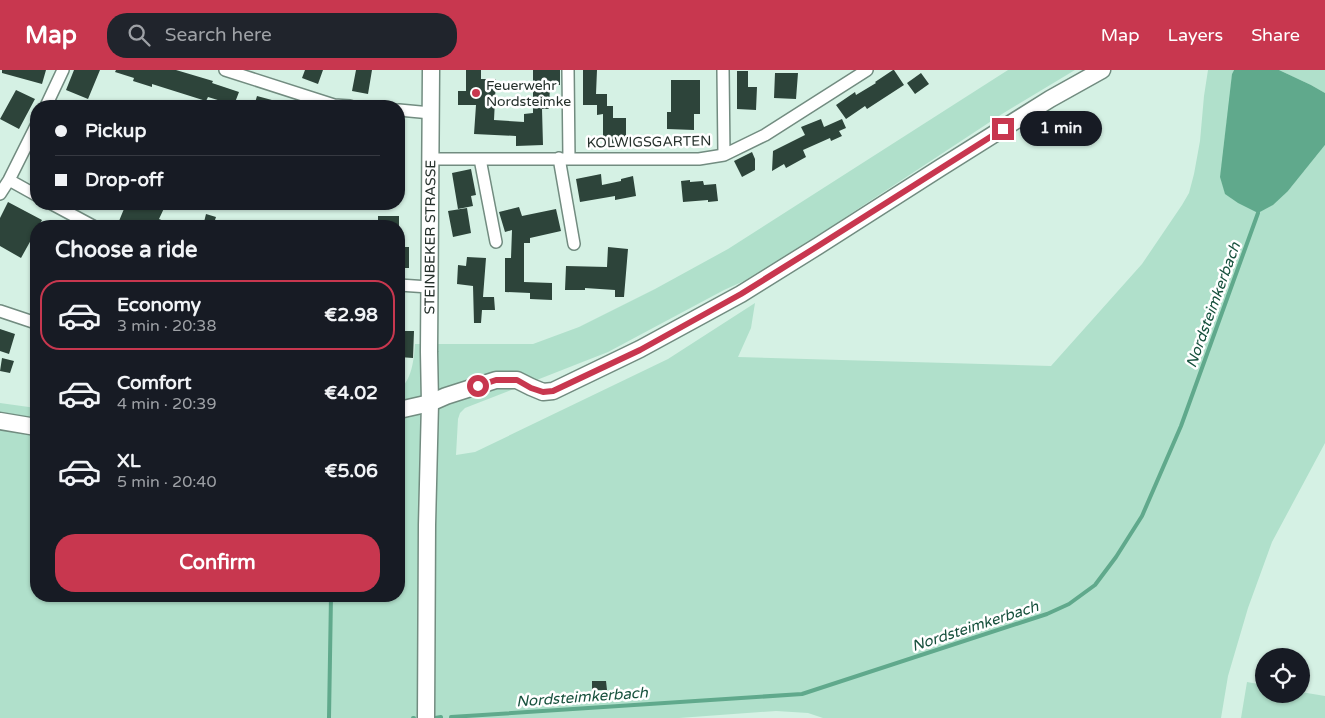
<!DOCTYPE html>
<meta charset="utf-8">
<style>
body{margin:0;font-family:"Varela Round",sans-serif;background:#20242c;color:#f1f3f6;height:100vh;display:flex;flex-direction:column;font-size:19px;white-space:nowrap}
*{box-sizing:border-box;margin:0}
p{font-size:16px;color:#9ea1a6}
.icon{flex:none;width:28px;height:28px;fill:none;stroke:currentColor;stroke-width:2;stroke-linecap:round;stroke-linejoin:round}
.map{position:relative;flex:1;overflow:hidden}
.details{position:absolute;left:30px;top:150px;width:375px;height:382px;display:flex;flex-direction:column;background:#171b24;border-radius:20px;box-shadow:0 1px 4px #0004}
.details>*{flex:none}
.hud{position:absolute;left:30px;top:30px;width:375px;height:110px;border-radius:20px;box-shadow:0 1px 4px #0004;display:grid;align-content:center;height:110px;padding:0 25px;background:#171b24}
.fabs{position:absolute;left:1255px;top:578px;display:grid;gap:10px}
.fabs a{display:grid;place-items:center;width:55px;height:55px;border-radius:50%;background:#171b24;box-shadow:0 1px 4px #0004;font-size:25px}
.end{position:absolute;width:22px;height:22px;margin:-11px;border:6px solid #c8374f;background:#fff;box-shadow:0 0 0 2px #fff}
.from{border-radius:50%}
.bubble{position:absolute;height:35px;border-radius:18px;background:#171b24;box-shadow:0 1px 4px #0004;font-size:16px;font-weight:800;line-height:35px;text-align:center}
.hud b{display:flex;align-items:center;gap:18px;height:48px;font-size:19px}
.hud b+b{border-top:1px solid #363941}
.hud i{width:12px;height:12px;background:#f1f3f6}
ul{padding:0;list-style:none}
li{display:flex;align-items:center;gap:15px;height:70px;margin:0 10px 8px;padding:0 15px;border:2px solid transparent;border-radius:20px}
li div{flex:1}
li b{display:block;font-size:19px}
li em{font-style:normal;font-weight:800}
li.current{border-color:#c8374f}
li>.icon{width:45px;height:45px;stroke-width:1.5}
h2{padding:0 25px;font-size:22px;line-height:60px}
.primary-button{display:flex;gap:10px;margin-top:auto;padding:10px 25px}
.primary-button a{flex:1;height:58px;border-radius:20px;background:#c8374f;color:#fff;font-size:20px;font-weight:800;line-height:58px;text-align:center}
header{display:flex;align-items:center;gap:30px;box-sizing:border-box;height:70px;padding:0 25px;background:#c8374f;color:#fff}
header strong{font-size:24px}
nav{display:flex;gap:28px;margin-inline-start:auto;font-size:18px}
.search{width:350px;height:45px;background:#20242c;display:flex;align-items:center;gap:12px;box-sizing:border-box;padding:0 18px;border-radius:20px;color:#9ea1a6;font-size:19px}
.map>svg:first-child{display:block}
.green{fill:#b0e0cb}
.water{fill:#60a98c}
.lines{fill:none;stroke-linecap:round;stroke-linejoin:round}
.stream{stroke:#60a98c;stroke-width:4}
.building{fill:#2d443a}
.street-casing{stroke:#728c80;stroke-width:14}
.secondary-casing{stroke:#728c80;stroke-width:19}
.street{stroke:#fff;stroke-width:11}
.secondary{stroke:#fff;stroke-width:16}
.route{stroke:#c8374f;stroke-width:6}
.poi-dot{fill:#c8374f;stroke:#fff;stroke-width:2}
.labels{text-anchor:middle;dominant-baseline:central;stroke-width:5;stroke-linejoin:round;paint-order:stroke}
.poi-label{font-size:14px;fill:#25302b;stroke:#fff;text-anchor:start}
.street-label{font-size:14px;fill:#25302b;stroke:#fff}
.water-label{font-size:15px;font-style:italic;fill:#17513d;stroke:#fff}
</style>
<header>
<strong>Map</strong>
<div class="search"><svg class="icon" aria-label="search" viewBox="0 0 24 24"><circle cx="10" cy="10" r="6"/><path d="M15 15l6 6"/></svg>Search here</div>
<nav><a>Map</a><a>Layers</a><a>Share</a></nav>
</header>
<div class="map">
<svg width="1325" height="648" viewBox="0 0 1325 648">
<rect width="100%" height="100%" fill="#d5f1e4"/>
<!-- green -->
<path class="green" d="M1008,0H1075L1002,44L829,158L744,211L724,220L608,282L465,338L460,343L458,349L456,385L475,382L668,289L755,233L751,258L738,287L1051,296L1142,194L1182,135L1189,123L1194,104L1200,71L1204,26L1208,0H1234L1232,4L1288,121L1325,75V373L1272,472L1248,538L1228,606L1221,648H823L808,643L776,641L679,648H0V333L36,338V526H399V320C412,310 414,289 415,274H533L579,257L655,219L728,179Z
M1279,0H1325V23L1311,15Z
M1247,612L1264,615V624H1301V622L1325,626V648H1241Z"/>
<!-- water -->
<path class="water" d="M1234,0H1279L1311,15L1325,23V75L1288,121L1273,135L1258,143L1238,133L1225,124L1220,107L1232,4Z"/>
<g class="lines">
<!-- stream -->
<path class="stream" d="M451,647L802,624L1047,544L1069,534L1095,515L1116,487L1142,446L1181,356L1258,143
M329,648L331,526
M413,648H414
M435,648L441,647"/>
</g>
<!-- building -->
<path class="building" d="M2,0H46L42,14L2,3Z
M74,0H100L88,29L66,20Z
M116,0H176L213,11L212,13L239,22L234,35L208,27L206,31L152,14V17L133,11L134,8L115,2Z
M305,0H323L318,14L302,8Z
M356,0H372L368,24L352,21Z
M466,0H481V9H496L494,50L524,52V44L533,43V0H560V15H550L549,39H542L543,75L516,76V66L474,64L476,35H458V21H466Z
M583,0H597L596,24H607V36H613V48H626V74H603V44L597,45V35H583Z
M893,0H894L904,15L867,39L865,36L846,49L836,35L855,22L856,25L876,13L875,12Z
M737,1H748V17H757L756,40L737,39Z
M775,3H798L796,29L774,28Z
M921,3L929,14L915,24L907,13Z
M671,10H700V44H694V60L667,59V42H671Z
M16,20L35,29L19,59L0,49Z
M257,26L283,33V36H254Z
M821,49L824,57L842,49L846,58L839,61L842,66L831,71L830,68L803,80L806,87L786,98L784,94L772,101L773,81L805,65L801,57Z
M752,82L755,89V100L742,107L734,91Z
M471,99L476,125L471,126L473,136L458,139L452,103Z
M601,104L602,115L621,111V109L633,106L636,126L615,130V126L580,132L576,109Z
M690,110V112L703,111L704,115L716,114L718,131L708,132V130L683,132L681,111Z
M8,132L42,150L39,156H36V161L21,188L0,176V148Z
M126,134H166L159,149L176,156H133L119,151Z
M519,137L522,146L556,139L561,161L530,168V173H524V212L552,213V230L530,229V223L505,222V188H511L512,160L505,162L499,142Z
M467,138L471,163L453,167L448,141Z
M206,144L216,147L213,156H203Z
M378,146H399V156H378Z
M399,177H409V198H399Z
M608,177L628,179L624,227H615V220L585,218V220H565L566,196L607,197Z
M467,187L486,188L483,227H494L495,240H482L481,253H474L473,216L457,214L458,195L466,196Z
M0,259L15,264L9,284L0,281Z
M399,261H414L413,288L399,287Z
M2,288L14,291L10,303L0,301Z
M592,611H606L607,620H592Z"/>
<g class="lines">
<!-- street casing -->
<g class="street-casing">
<path id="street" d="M225,0L334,35L350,36
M568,0L569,89
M723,0L724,85
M46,36L63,0
M399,40L431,43
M559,88L574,174
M431,89H699L724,85L765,65L867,0
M480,89L496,172
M9,110L36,125
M0,124L9,110L36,56
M52,134L93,156
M399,215L429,217
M0,241L36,253"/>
</g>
<!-- secondary casing -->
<g class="secondary-casing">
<g id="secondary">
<path d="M399,340L430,333L446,326L496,310H517L531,317L543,322L553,321L640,279L741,224L818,176L940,98L1050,29L1102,0"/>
<path d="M0,351L36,357"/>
<path id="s1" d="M426,648L427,455L430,333L429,282L431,0"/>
</g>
</g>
<!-- street -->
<use href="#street" class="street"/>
<!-- secondary -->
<use href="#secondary" class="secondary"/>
</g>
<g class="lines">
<!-- route -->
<path class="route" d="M478,316L496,310H517L531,318L543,322L553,321L640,280L741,224L818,176L1003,59"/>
</g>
<!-- markers -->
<circle class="poi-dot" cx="476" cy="23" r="5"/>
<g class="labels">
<!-- poi labels -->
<g class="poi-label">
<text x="486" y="15">Feuerwehr<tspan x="486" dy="16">Nordsteimke</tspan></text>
</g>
<!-- street labels -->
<g class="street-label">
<text transform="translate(649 72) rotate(-1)">KOLWIGSGARTEN</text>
<text stroke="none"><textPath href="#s1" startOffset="481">STEINBEKER STRASSE</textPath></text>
</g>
<!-- water labels -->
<g class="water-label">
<text transform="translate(1213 235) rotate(-70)">Nordsteimkerbach</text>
<text transform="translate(975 556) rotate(-18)">Nordsteimkerbach</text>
<text transform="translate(582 627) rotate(-4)">Nordsteimkerbach</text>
</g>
</g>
</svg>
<div class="fabs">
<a><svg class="icon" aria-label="locate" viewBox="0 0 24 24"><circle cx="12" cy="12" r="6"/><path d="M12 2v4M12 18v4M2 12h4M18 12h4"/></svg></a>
</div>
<i class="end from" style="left:478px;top:316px"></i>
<i class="end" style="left:1003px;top:59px"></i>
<div class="bubble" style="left:1020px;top:41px;width:82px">1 min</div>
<div class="hud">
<b><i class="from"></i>Pickup</b>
<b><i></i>Drop-off</b>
</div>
<section class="details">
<h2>Choose a ride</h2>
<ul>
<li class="current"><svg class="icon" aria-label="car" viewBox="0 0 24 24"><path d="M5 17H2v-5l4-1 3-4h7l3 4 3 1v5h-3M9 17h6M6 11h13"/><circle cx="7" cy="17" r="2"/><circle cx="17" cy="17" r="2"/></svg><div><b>Economy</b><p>3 min · 20:38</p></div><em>€2.98</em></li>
<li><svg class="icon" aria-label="car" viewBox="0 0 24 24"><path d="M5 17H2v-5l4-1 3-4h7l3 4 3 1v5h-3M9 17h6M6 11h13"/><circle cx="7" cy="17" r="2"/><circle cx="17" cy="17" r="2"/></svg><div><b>Comfort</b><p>4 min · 20:39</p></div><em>€4.02</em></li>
<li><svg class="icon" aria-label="car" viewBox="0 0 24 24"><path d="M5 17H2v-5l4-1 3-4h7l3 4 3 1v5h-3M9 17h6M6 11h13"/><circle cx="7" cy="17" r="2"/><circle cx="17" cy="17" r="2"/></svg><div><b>XL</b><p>5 min · 20:40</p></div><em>€5.06</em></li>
</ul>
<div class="primary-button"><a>Confirm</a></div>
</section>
</div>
